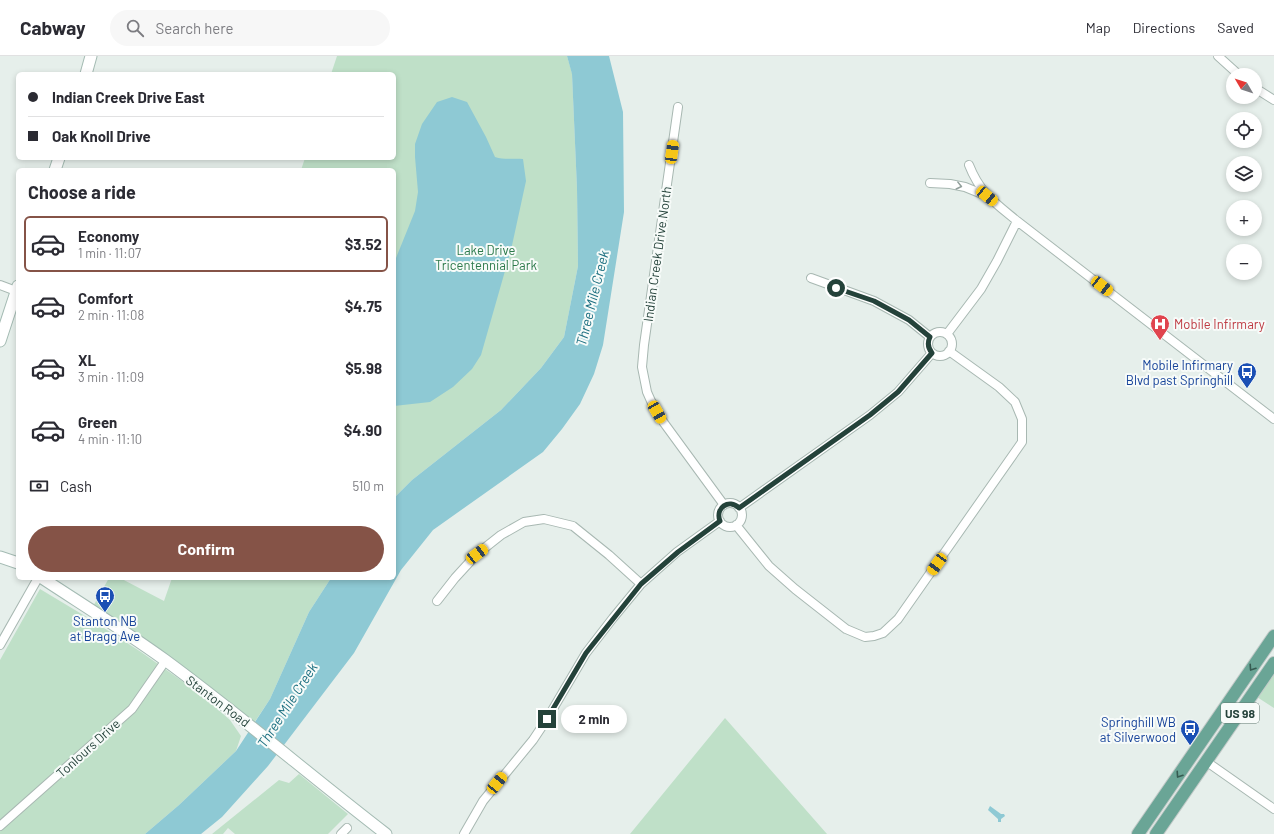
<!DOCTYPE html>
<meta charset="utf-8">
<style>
body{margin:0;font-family:Barlow,sans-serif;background:#f7f7f7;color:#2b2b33;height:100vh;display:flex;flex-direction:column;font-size:15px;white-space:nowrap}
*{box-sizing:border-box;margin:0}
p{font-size:13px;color:#7c7c81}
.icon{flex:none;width:22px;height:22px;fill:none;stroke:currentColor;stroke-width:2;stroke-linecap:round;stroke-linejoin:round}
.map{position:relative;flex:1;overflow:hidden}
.side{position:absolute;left:16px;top:112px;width:380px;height:412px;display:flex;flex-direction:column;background:#fff;border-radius:6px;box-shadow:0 2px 6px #0003}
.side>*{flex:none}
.top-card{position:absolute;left:16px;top:16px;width:380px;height:88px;border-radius:6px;box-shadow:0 2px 6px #0003;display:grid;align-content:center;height:88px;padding:0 12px;background:#fff}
.needle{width:26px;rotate:309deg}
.tools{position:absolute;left:1226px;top:12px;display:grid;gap:8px}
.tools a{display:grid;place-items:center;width:36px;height:36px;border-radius:50%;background:#fff;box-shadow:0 2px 6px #0003;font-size:20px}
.end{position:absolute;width:18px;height:18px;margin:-9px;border:5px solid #24423a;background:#fff;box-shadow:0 0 0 2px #fff}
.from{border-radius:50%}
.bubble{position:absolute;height:28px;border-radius:14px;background:#fff;box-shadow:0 2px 6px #0003;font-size:13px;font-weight:700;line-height:28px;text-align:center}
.car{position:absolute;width:12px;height:24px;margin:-12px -6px;border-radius:5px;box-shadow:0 0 3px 1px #0007;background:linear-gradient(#f5c518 24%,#345 0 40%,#f5c518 0 76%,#345 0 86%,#f5c518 0)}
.top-card b{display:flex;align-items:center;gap:14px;height:38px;font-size:15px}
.top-card b+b{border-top:1px solid #e1e1e2}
.top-card i{width:10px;height:10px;background:#2b2b33}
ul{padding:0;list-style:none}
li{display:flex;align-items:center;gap:12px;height:56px;margin:0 8px 6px;padding:0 4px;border:2px solid transparent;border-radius:6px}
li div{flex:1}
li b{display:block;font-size:15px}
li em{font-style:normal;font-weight:700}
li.selected{border-color:#855347}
li>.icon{width:36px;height:36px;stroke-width:1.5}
h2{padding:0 12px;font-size:18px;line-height:48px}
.pay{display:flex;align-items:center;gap:10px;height:44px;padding:0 12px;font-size:15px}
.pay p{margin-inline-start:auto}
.cta{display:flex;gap:8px;margin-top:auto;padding:8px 12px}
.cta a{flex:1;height:46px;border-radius:24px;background:#855347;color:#fff;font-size:16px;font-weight:700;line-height:46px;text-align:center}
header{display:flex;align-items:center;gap:24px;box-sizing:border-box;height:56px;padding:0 20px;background:#fff;border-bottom:1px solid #e1e1e2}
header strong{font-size:19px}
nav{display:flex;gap:22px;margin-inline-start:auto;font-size:14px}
.search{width:280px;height:36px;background:#f7f7f7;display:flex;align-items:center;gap:10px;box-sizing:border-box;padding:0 14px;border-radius:22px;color:#7c7c81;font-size:15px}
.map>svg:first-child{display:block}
.green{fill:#bfe0c8}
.water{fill:#8ec9d4}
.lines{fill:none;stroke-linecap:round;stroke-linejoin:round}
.street-casing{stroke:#a8b8b2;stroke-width:10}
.secondary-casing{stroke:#a4bbb3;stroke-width:13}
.primary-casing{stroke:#c2cac8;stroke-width:14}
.street{stroke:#fff;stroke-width:8}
.secondary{stroke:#fff;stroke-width:11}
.primary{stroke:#6aa596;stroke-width:12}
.oneway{stroke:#92a09c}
.oneway2{stroke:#365b51}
.route{stroke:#24423a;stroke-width:5}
.labels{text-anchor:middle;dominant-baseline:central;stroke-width:4;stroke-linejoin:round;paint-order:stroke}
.shield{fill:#f7fbf9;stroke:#637a73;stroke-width:1}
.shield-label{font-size:12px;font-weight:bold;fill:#24423a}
.park-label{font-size:13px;fill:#2d7a4b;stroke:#f7fbf9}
.street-label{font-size:13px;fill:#24423a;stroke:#f7fbf9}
.health-label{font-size:13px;fill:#be3a42;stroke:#f7fbf9;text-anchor:start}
.transit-label{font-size:13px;fill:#164399;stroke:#f7fbf9;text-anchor:end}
.water-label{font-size:14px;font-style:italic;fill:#1c6f80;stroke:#f7fbf9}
</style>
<header>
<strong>Cabway</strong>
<div class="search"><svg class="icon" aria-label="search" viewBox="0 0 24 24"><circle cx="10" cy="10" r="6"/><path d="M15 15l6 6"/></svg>Search here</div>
<nav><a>Map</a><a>Directions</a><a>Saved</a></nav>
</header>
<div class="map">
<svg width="1274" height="778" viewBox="0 0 1274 778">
<rect width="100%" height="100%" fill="#e6efeb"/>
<!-- green -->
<path class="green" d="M337,0H567L572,17L577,133L578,210L564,281L541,312L501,354L412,424L394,442V114H301L305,102H394V18H331Z
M109,522H120L164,545L172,522H331L309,556L270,643L252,670L91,554Z
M40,533L90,563L141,596L199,637L230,664L241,680L236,695L179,749L145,778H0V604Z
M1274,616V652L1257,641Z
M725,662L827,778H630Z
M299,718L348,758L328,778H235L228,772L223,778H212L279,724L289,727Z"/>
<!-- water -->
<path class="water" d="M567,0H609L623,56L624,156L603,289L594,318L580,348L562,373L543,396L433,474L401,514L354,597L268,710L222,761L201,778H145L179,749L236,695L270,643L309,556L331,522H394V442L412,424L501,354L541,312L564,281L578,210L577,133L572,18Z
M452,41L467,46L486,81L495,101C504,104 513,102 523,103L526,125L511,194L481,299L472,313L453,331L430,346L394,350V207L415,155L418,136L415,101V88L422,68L437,46Z
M990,750L1001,758H1004L1005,760L1001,763V766H998V763L988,754Z"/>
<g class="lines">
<!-- street casing -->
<g class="street-casing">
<path id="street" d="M1218,0L1239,19
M1255,32L1274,44
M678,51L644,289L642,311L647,336L651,345L664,367L724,449
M969,109C980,137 994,146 1017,165L1274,363
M930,127L950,128L965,131L987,140
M811,222L874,245L909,264L930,281
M0,229L16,235
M928 288a12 12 0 1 1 24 0a12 12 0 1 1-24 0Z
M947,278L981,233L997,205L1017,165
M718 459a12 12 0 1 1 24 0a12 12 0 1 1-24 0Z
M739,452L870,359L898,336L932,297
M736,469L769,510L795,533L846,573L865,581L874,580L883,577L898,563L1022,386V363L1015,346L999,331L949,295
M437,545L455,522L477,498L501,479L524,466L544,463L573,470L609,499L641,528
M0,589L38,522
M1207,706L1274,753
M0,770L132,653L166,604
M341,778L347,772
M464,778L483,745L533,684L547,663L586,597L613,562L641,528L677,496L720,465"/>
</g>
<!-- secondary casing -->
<g class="secondary-casing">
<path id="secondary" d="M86,18L91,0
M55,114L59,102
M0,285L18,230
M0,501L18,507
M42,522C83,549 125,575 165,604C241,660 312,721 386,778"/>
</g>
<!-- primary casing -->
<g class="primary-casing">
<path id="primary" d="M1138,778L1274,580
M1156,778L1274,607"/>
</g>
<!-- street -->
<use href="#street" class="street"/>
<!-- secondary -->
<use href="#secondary" class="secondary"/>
<!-- primary -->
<use href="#primary" class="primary"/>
</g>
<!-- one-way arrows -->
<defs><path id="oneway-chevron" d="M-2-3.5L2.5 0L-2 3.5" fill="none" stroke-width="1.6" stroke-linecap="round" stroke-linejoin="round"/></defs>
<use class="oneway" href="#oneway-chevron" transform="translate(959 130) rotate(14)"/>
<g class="oneway2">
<use href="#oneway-chevron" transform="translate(1252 612) rotate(124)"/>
<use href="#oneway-chevron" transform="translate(1179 719) rotate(124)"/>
</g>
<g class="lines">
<!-- route -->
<path class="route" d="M547,663L586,597L641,528L678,496L720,465C715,452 729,442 739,452L870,359L898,336L932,297C928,292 927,287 930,281L909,264L874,245L836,232"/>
</g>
<!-- icons -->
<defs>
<g id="hospital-pin" transform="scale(1)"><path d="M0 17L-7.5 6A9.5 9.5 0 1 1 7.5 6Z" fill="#e0444e" stroke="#f7fbf9"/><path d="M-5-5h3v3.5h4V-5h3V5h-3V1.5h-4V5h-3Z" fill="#fff"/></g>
<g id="bus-pin" transform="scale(1)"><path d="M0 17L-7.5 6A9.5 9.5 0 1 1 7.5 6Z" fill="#1a4fb4" stroke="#f7fbf9"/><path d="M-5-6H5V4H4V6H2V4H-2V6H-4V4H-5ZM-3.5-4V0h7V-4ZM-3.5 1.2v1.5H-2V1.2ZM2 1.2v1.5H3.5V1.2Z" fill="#fff"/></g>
</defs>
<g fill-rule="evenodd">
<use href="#hospital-pin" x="1160" y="268"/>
<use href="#bus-pin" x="1247" y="316"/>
<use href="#bus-pin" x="105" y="540"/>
<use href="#bus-pin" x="1190" y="673"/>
</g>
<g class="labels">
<!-- shield labels -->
<rect class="shield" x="1221" y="647" width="38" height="20" rx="3"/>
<g class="shield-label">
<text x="1240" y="657">US 98</text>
</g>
<!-- park labels -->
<g class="park-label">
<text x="486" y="194">Lake Drive<tspan x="486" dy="15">Tricentennial Park</tspan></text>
</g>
<!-- street labels -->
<g class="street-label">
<text transform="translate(657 198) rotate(-82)">Indian Creek Drive North</text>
<text transform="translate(218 645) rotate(37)">Stanton Road</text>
<text transform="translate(88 692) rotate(-42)">Tonlours Drive</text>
</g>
<!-- health labels -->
<g class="health-label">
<text x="1174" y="268">Mobile Infirmary</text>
</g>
<!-- transit labels -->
<g class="transit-label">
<text x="1233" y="309">Mobile Infirmary<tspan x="1233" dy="15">Blvd past Springhill</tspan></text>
<text x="105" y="565" text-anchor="middle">Stanton NB<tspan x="105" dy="15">at Bragg Ave</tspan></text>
<text x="1176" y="666">Springhill WB<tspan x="1176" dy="15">at Silverwood</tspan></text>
</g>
<!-- water labels -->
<g class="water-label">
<text transform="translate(592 242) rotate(-76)">Three Mile Creek</text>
<text transform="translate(287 649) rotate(-57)">Three Mile Creek</text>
</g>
</g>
</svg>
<div class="tools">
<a><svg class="needle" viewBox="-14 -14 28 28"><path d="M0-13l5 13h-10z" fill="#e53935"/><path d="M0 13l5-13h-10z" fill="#7c7c81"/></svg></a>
<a><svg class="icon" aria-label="locate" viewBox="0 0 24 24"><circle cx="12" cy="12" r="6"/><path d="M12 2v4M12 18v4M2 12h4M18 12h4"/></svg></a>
<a><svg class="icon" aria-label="layers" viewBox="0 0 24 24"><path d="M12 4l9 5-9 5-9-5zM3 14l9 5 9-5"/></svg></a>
<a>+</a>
<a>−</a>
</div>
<i class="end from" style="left:836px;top:232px"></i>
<i class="end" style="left:547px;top:663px"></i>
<div class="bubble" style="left:561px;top:649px;width:66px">2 min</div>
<i class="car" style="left:672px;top:96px;rotate:8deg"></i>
<i class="car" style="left:987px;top:140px;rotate:129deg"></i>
<i class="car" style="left:1102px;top:230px;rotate:128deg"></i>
<i class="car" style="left:657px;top:356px;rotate:150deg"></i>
<i class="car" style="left:477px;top:498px;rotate:53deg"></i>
<i class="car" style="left:937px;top:508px;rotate:216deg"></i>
<i class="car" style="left:497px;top:727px;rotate:39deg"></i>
<div class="top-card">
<b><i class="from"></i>Indian Creek Drive East</b>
<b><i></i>Oak Knoll Drive</b>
</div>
<section class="side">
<h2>Choose a ride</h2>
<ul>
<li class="selected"><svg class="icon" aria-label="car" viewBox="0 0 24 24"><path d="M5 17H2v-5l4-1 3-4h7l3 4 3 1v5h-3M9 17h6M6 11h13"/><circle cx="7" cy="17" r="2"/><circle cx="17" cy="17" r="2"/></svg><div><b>Economy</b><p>1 min · 11:07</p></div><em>$3.52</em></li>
<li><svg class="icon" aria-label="car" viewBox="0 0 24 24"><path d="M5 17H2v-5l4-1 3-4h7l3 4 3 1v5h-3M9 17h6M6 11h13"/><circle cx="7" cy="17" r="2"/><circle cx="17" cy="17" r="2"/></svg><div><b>Comfort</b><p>2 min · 11:08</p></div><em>$4.75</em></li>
<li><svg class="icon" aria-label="car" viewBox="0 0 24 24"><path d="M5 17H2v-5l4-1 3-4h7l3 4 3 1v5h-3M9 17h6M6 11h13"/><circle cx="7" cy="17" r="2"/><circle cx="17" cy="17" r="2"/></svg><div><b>XL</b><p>3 min · 11:09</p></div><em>$5.98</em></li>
<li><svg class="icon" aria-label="car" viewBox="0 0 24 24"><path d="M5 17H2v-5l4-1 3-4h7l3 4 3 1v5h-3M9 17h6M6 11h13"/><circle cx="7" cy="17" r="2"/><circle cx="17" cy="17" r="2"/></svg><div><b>Green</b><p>4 min · 11:10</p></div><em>$4.90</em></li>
</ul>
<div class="pay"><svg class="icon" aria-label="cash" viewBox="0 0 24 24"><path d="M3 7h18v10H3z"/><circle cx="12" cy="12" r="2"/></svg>Cash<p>510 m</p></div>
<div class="cta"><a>Confirm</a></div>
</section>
</div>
